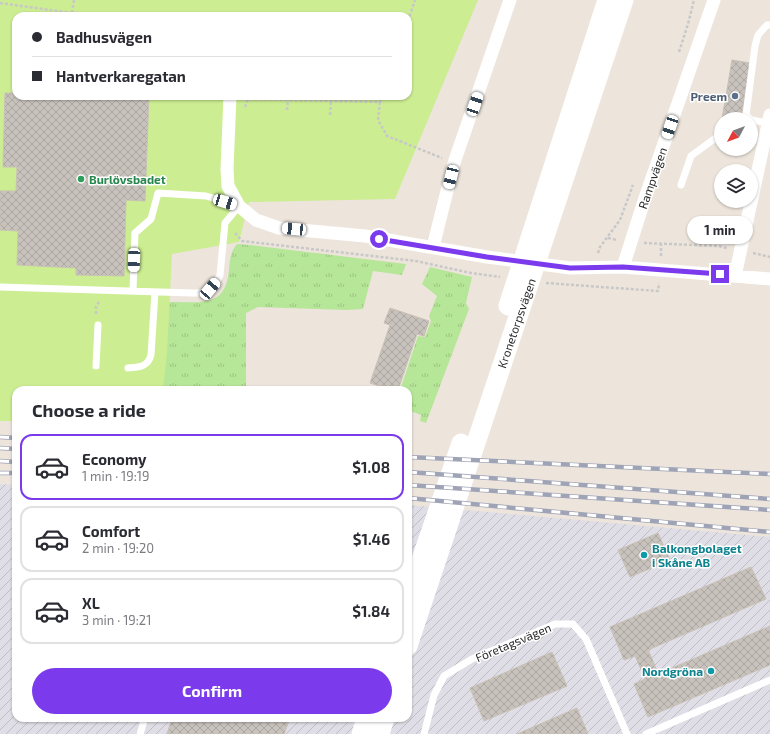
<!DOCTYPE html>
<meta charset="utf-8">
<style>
body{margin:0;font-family:"Exo 2",sans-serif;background:#f7f7f7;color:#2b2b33;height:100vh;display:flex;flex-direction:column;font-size:15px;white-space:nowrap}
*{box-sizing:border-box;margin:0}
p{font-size:13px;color:#7c7c81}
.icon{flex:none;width:22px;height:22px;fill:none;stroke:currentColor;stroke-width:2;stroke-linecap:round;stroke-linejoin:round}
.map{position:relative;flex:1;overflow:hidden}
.details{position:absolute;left:12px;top:386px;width:400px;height:336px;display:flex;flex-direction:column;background:#fff;border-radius:12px;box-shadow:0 1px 3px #0004}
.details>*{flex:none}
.top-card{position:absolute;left:12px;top:12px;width:400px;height:88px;border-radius:12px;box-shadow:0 1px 3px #0004;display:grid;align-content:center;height:88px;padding:0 20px;background:#fff}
.needle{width:26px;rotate:229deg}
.controls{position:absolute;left:714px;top:112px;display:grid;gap:8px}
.controls a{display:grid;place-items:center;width:44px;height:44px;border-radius:50%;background:#fff;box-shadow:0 1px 3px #0004;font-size:20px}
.end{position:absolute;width:18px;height:18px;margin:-9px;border:5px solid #7c3aed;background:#fff;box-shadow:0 0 0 2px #fff}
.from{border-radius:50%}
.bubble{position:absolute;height:28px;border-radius:14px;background:#fff;box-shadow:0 1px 3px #0004;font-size:13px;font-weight:700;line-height:28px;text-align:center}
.car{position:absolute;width:12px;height:24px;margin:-12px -6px;border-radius:5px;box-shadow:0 0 3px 1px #0007;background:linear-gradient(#fff 24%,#345 0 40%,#fff 0 76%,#345 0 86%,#fff 0)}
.top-card b{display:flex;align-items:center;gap:14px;height:38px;font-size:15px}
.top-card b+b{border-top:1px solid #e1e1e2}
.top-card i{width:10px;height:10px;background:#2b2b33}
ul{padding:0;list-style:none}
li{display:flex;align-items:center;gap:12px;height:66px;margin:0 8px 6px;padding:0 12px;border:2px solid #e1e1e2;border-radius:12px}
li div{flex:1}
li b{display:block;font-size:15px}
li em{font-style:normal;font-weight:700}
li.current{border-color:#7c3aed}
li>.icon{width:36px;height:36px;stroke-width:1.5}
h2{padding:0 20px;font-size:18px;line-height:48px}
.primary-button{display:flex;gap:8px;margin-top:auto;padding:8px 20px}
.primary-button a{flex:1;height:46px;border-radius:24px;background:#7c3aed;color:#fff;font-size:16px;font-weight:700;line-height:46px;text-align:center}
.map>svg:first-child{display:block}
.industrial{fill:url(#industrial-furrows)}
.grass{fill:url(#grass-tufts)}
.pitch{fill:#cced92;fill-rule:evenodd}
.building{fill:url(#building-cross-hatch);stroke:#c9c1b6}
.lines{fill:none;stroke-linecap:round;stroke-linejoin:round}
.path{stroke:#c8c8c8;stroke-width:2.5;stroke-dasharray:3 2;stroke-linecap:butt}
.lane{stroke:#fff;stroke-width:7}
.street{stroke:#fff;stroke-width:13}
.secondary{stroke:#fff;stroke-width:19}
.rail-casing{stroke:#9fa3b6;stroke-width:4.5}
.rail{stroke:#fff;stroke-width:3;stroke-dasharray:9;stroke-linecap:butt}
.route{stroke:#7c3aed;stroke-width:5}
.service-dot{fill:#5c6f8a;stroke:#fff;stroke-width:1.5}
.leisure-dot{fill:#2e9e5b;stroke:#fff;stroke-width:1.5}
.culture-dot{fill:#0f9aa8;stroke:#fff;stroke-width:1.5}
.labels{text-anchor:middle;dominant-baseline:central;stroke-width:3;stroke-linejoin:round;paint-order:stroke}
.service-label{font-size:12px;font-weight:bold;fill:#4e5e75;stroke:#fff;text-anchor:end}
.street-label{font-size:12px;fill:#2b2b2b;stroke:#fff}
.leisure-label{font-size:12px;font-weight:bold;fill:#27864d;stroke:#fff;text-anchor:start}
.culture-label{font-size:12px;font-weight:bold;fill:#0d838f;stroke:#fff;text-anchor:start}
</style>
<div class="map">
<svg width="770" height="734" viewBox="0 0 770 734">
<defs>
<pattern id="industrial-furrows" width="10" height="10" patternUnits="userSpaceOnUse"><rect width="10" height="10" fill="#dfdde5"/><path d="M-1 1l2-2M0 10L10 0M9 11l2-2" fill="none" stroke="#c0bec5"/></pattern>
<pattern id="grass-tufts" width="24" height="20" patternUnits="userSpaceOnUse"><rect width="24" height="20" fill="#b6e697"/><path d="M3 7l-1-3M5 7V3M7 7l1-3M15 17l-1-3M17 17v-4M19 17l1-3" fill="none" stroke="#9dc582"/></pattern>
<pattern id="building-cross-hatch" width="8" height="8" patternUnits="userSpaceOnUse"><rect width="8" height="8" fill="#c8c2bc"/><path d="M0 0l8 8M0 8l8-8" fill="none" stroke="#aca7a2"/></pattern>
</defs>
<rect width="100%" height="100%" fill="#ede5dc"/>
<!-- industrial -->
<path class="industrial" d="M0,484L16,485V718H408V505L770,537V734H0Z"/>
<!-- grass -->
<path class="grass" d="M237,244L250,245L406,264L402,275L373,271L363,309L346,310L258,307L246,313V390H129L167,303L171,302C200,302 226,308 229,270C230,260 230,252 237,244Z
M430,267L472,277L466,303L469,309L426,423L420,421L421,415L408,410V390H400L418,336L425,337L431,321L429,316L437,296L422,284Z"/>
<!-- pitch -->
<path class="pitch" d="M0,0H478L395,199L249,202L239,242L172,254L167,353L163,390H16V421H0ZM16,16H408V96H16Z"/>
<!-- building -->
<path class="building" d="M732,60L750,63L741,119H722Z
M5,93H16V96L149,97L145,201L126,200L124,276L76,275V268L17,265L18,231L0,230V191H16L17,167H3Z
M390,308L429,321L424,336L417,334L398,390H392L370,383L390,325L384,323Z
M658,533L670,560L630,577L618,550Z
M751,567L766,599L648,650L653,661L640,667L635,656L624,660L610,627Z
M770,626V665L648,717L634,684L645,679L640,667L653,661L658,674Z
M552,652L567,686L484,721L470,688Z
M577,708L588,734H517Z
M172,718H290L284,734H167Z"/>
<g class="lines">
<!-- path -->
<path class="path" d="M0,3L93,16
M72,13L74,0
M408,21L415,0
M679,52L688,24L694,0
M380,102L378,120L387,136L442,158
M245,107L248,99L380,102L382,96
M287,110L288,100
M330,115L331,101
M235,233L242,241L416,261L471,273L500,277
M608,238L617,240
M644,243L719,246L727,248
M598,253L600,247L620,220L633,185
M753,253L770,257
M661,256V244
M546,283L658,291L659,283
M96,314V307L100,300"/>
<!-- lane -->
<path class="lane" d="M750,119L746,115L755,46L758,35L767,25H770
M751,120L768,123
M681,185L691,156L721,134
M0,287L192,293H202L210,289L217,281L220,275L225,223L239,206L206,196L158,193L151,219L135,233L133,291
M96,366L98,325
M128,368C139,367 148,367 151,355L155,292
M140,734L145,718
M424,734L434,695L444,676L472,659L555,624H573L586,639L627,734
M646,734L770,680"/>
<!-- street -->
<path class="street" d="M230,96L227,169L228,186L239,206L256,220L279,228L365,236L487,257L570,268L623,267L770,279
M433,247L454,163L510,0
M623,267L644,201L714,0
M735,276L770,115"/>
<!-- secondary -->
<path class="secondary" d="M508,306L607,0
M408,597L461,443
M408,646L624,0
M361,734L366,718
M380,734L385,718"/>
<!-- rail casing -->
<g class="rail-casing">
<path id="rail" d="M0,437L16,438
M0,448L16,449
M408,457L770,474
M0,461L16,462
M408,472L770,499
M0,473H16
M408,485L770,510
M408,498L770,532"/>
</g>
<!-- rail -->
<use href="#rail" class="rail"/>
</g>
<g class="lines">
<!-- route -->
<path class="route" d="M379,239L487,257L570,268L623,267L720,274"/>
</g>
<!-- markers -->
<circle class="service-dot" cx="735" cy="96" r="4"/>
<circle class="leisure-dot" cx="81" cy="179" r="4"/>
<g class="culture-dot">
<circle cx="644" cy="555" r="4"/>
<circle cx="711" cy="671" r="4"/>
</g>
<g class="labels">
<!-- service labels -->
<g class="service-label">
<text x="727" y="96">Preem</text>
</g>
<!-- street labels -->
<g class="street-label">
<text transform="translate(652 178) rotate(-71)">Rampvägen</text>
<text transform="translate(516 323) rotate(-71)">Kronetorpsvägen</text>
<text transform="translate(513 642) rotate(-23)">Företagsvägen</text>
</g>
<!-- leisure labels -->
<g class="leisure-label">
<text x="89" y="179">Burlövsbadet</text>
</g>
<!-- culture labels -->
<g class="culture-label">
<text x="652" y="548">Balkongbolaget<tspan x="652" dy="14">i Skåne AB</tspan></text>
<text x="703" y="671" text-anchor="end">Nordgröna</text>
</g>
</g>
</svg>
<div class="controls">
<a><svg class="needle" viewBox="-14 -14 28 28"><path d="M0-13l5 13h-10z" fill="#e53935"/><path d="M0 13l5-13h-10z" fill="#7c7c81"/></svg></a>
<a><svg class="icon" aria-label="layers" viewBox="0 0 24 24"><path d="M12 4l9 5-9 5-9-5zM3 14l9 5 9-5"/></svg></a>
</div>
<i class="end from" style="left:379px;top:239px"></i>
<i class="end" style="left:720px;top:274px"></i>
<div class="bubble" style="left:687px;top:216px;width:66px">1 min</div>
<i class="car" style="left:475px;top:104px;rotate:19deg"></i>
<i class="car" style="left:670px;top:127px;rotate:199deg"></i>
<i class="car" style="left:451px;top:177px;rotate:194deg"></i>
<i class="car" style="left:225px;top:202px;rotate:107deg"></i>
<i class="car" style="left:294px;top:229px;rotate:275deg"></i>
<i class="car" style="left:134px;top:260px;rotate:182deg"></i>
<i class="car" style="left:210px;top:289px;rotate:40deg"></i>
<div class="top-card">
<b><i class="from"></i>Badhusvägen</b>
<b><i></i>Hantverkaregatan</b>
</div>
<section class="details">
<h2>Choose a ride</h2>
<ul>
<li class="current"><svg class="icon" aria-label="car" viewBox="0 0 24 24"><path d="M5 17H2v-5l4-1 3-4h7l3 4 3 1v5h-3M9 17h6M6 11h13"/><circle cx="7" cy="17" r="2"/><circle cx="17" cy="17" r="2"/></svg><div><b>Economy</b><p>1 min · 19:19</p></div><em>$1.08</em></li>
<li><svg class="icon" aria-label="car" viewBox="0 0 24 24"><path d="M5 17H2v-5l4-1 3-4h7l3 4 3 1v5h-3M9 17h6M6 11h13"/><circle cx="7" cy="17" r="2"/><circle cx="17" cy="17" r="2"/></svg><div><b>Comfort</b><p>2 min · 19:20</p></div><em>$1.46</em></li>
<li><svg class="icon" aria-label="car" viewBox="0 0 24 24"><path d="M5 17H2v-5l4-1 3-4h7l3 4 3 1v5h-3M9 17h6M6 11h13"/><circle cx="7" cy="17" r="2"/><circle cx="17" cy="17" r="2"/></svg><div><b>XL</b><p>3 min · 19:21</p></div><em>$1.84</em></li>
</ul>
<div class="primary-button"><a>Confirm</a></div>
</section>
</div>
